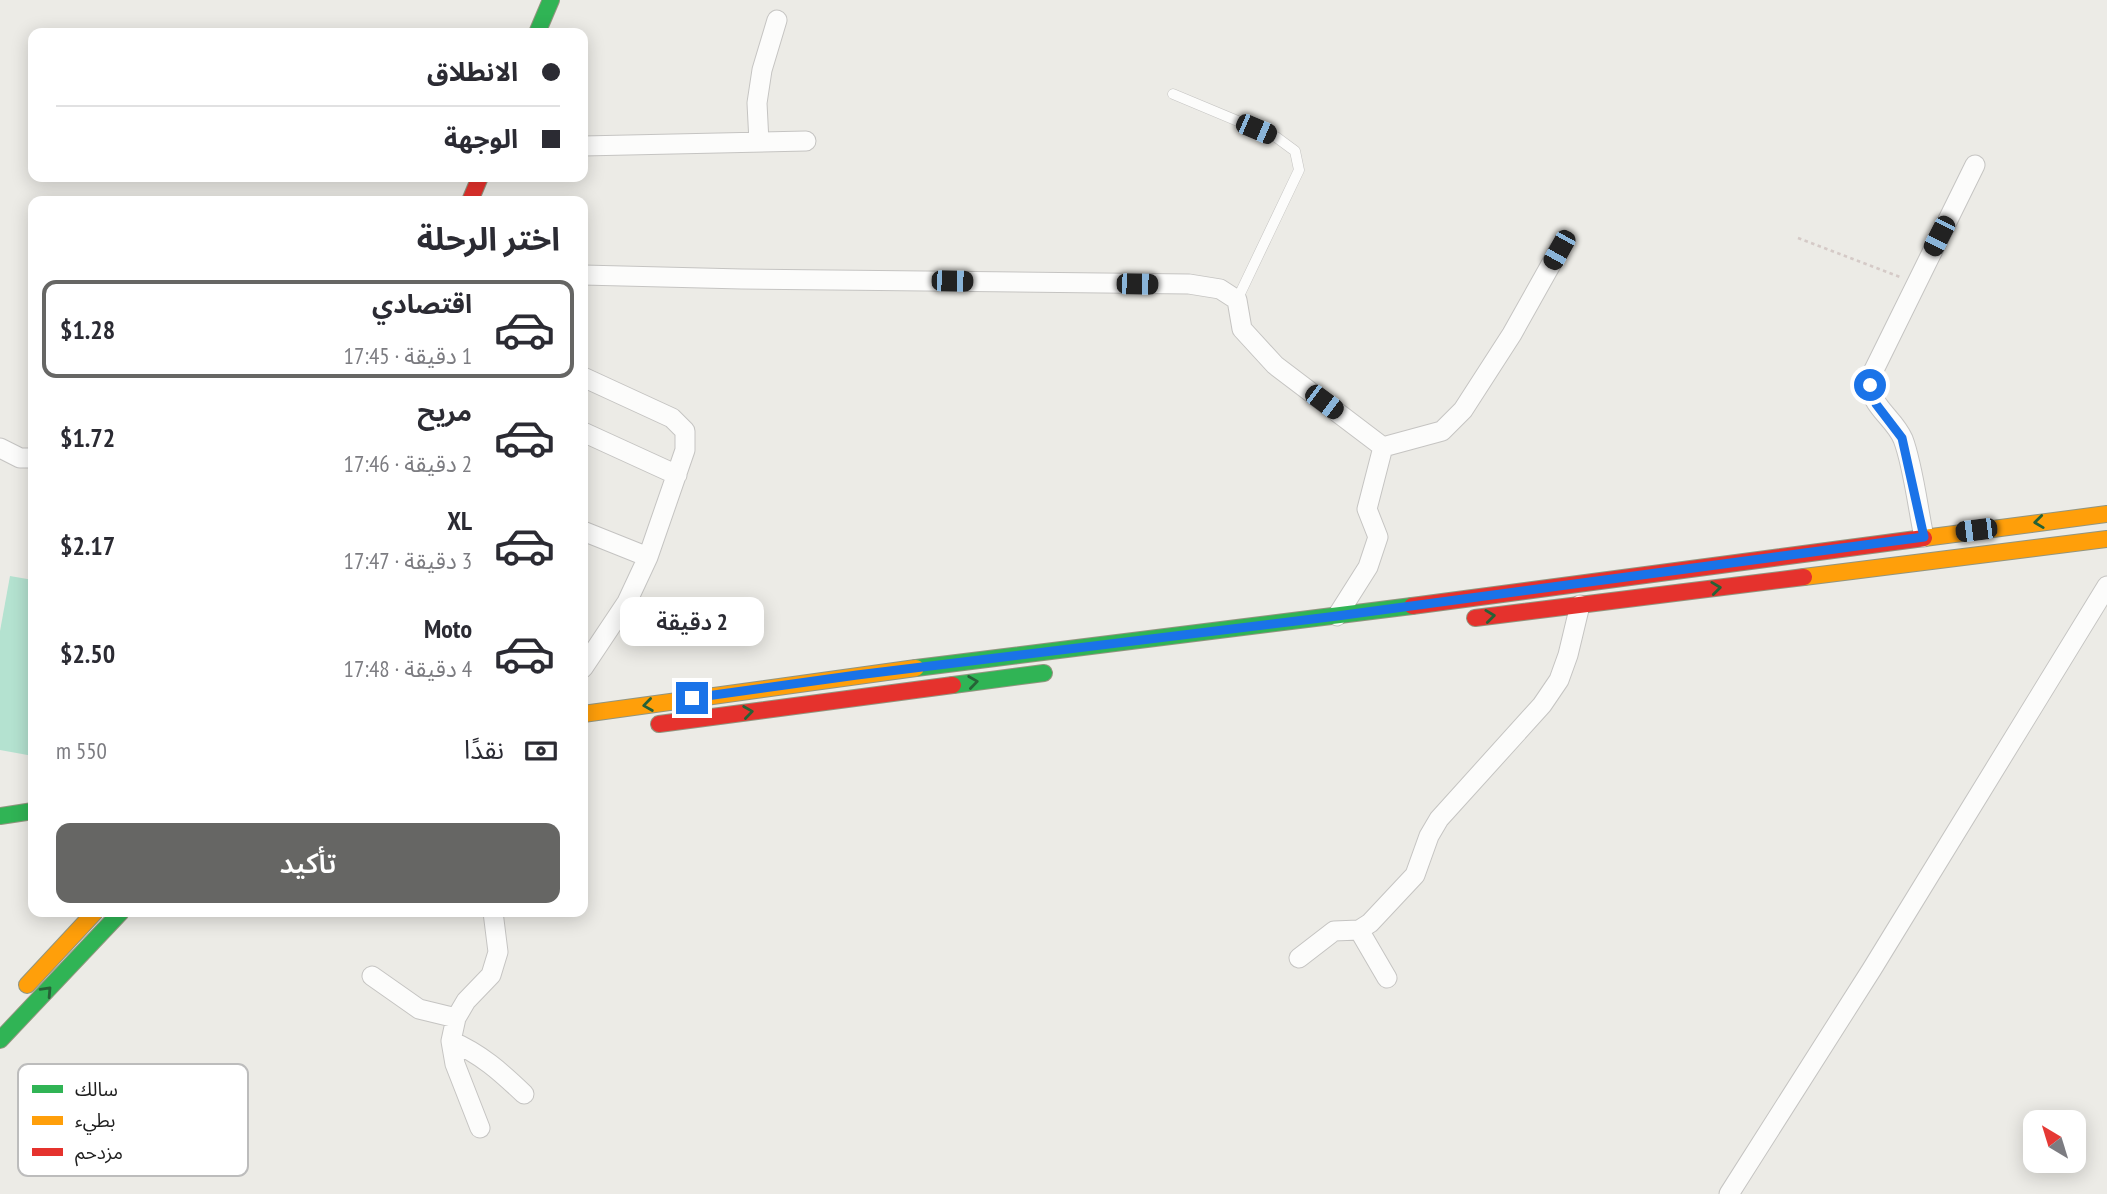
<!DOCTYPE html>
<html lang="ar">
<meta charset="utf-8">
<style>
body{margin:0;font-family:"PT Sans Narrow","Noto Sans Arabic",sans-serif;background:#f2f2f3;color:#2b2b33;direction:rtl;height:100vh;display:flex;flex-direction:column;font-size:26px;white-space:nowrap}
*{box-sizing:border-box;margin:0}
p{font-size:23px;color:#7c7c81}
.icon{flex:none;width:38px;height:38px;fill:none;stroke:currentColor;stroke-width:2;stroke-linecap:round;stroke-linejoin:round}
.map{position:relative;flex:1;overflow:hidden;direction:ltr}
.panel{position:absolute;left:28px;top:196px;width:560px;height:721px;display:flex;flex-direction:column;background:#fff;border-radius:14px;box-shadow:0 4px 18px #0003;direction:rtl}
.panel>*{flex:none}
.banner{position:absolute;left:28px;top:28px;width:560px;height:154px;border-radius:14px;box-shadow:0 4px 18px #0003;direction:rtl;display:grid;align-content:center;height:154px;padding:0 28px;background:#fff}
.needle{width:46px;rotate:322deg}
.fabs{position:absolute;left:2023px;top:1110px;display:grid;gap:14px}
.fabs a{display:grid;place-items:center;width:63px;height:63px;border-radius:14px;background:#fff;box-shadow:0 4px 18px #0003;font-size:35px}
.end{position:absolute;width:32px;height:32px;margin:-16px;border:9px solid #1a73e8;background:#fff;box-shadow:0 0 0 4px #fff}
.from{border-radius:50%}
.bubble{position:absolute;height:49px;border-radius:14px;background:#fff;box-shadow:0 4px 18px #0003;font-size:23px;font-weight:600;line-height:49px;text-align:center;direction:rtl}
.car{position:absolute;width:21px;height:42px;margin:-21px -10px;border-radius:9px;box-shadow:0 0 5px 2px #0007;background:linear-gradient(#222 24%,#8ab4d8 0 40%,#222 0 76%,#8ab4d8 0 86%,#222 0)}
.banner b{display:flex;align-items:center;gap:24px;height:66px;font-size:26px}
.banner b+b{border-top:2px solid #e1e1e2}
.banner i{width:18px;height:18px;background:#2b2b33}
ul{padding:0;list-style:none}
li{display:flex;align-items:center;gap:21px;height:98px;margin:0 14px 10px;padding:0 14px;border:4px solid transparent;border-radius:14px}
li div{flex:1}
li b{display:block;font-size:26px}
li em{font-style:normal;font-weight:600}
li.on{border-color:#666664}
li>.icon{width:63px;height:63px;stroke-width:1.5}
h2{padding:0 28px;font-size:32px;line-height:84px}
.pay{display:flex;align-items:center;gap:18px;height:77px;padding:0 28px;font-size:26px}
.pay p{margin-inline-start:auto}
.button{display:flex;gap:14px;margin-top:auto;padding:14px 28px}
.button a{flex:1;height:80px;border-radius:14px;background:#666664;color:#fff;font-size:28px;font-weight:600;line-height:80px;text-align:center}
.map>svg:first-child{display:block}
.pitch{fill:#b4e2d0}
.lines{fill:none;stroke-linecap:round;stroke-linejoin:round}
.lane-casing{stroke:#c5c4c2;stroke-width:11}
.street-casing{stroke:#c5c4c2;stroke-width:21}
.fast-casing{stroke:#92957f;stroke-width:18}
.slow-casing{stroke:#92957f;stroke-width:18}
.jam-casing{stroke:#92957f;stroke-width:18}
.path{stroke:#d5cac7;stroke-width:2.5;stroke-dasharray:3.5 3.5;stroke-linecap:butt}
.lane{stroke:#fcfcfb;stroke-width:10}
.street{stroke:#fcfcfb;stroke-width:19}
.fast{stroke:#30b455;stroke-width:16}
.slow{stroke:#ff9f0a;stroke-width:16}
.jam{stroke:#e5322d;stroke-width:16}
.oneway{stroke:#266237}
.route{stroke:#1a73e8;stroke-width:9}
.key{fill:#fff;stroke:#bcbcbc;stroke-width:2}
.key-label{font-size:19px;fill:#1e1e1e}
</style>
<div class="map">
<svg width="2107" height="1194" viewBox="0 0 2107 1194">
<rect width="100%" height="100%" fill="#ecebe6"/>
<!-- pitch -->
<path class="pitch" d="M10,576L33,580V756L0,750V631Z"/>
<g class="lines">
<!-- lane casing -->
<g class="lane-casing">
<path id="lane" d="M1173,94L1276,137L1295,151L1299,170L1237,300"/>
</g>
<!-- street casing -->
<g class="street-casing">
<path id="street" d="M759,142L757,103L762,70L777,20
M583,146L806,141
M583,275L742,279L1189,284L1220,289L1237,300L1242,329L1275,365L1383,447L1367,509L1378,537L1368,567L1337,616
M583,377L672,418L685,431V450L648,557
M583,432L677,475
M1383,447L1442,431L1463,410L1512,334L1559,250
M0,448L20,458H33
M583,531L648,557L627,602L583,668
M1924,537C1918,509 1913,465 1903,439C1893,416 1868,406 1870,378L1975,165
M1359,930L1387,978
M1299,958L1334,931L1359,930L1370,923L1415,875L1429,836L1439,819L1542,705L1559,680L1568,655L1580,605
M372,976L419,1009L456,1018
M451,1041C481,1054 501,1072 524,1094
M480,1128L455,1064L451,1041L456,1018L466,1001L491,975L498,952L493,912
M1729,1194L1872,969L2107,586"/>
</g>
<!-- fast casing -->
<g class="fast-casing">
<path id="fast" d="M537,33L551,0
M916,668L1412,606
M953,685L1044,673
M0,816L33,811
M0,1040L121,912"/>
</g>
<!-- slow casing -->
<g class="slow-casing">
<path id="slow" d="M1924,538L2107,514
M1804,577L2107,539
M583,714L916,668
M27,985L95,912"/>
</g>
<!-- jam casing -->
<g class="jam-casing">
<path id="jam" d="M470,201L480,177
M1412,606L1924,538
M1475,618L1804,577
M659,724L953,685"/>
</g>
<!-- path -->
<path class="path" d="M1798,238L1900,277"/>
<!-- lane -->
<use href="#lane" class="lane"/>
<!-- street -->
<use href="#street" class="street"/>
<!-- fast -->
<use href="#fast" class="fast"/>
<!-- slow -->
<use href="#slow" class="slow"/>
<!-- jam -->
<use href="#jam" class="jam"/>
</g>
<!-- one-way arrows -->
<defs><path id="oneway-chevron" d="M-2-3.5L2.5 0L-2 3.5" fill="none" stroke-width="1.6" stroke-linecap="round" stroke-linejoin="round" transform="scale(1.75)"/></defs>
<g class="oneway">
<use href="#oneway-chevron" transform="translate(2039 522) rotate(173)"/>
<use href="#oneway-chevron" transform="translate(1716 588) rotate(-7)"/>
<use href="#oneway-chevron" transform="translate(1490 616) rotate(-7)"/>
<use href="#oneway-chevron" transform="translate(973 682) rotate(-8)"/>
<use href="#oneway-chevron" transform="translate(648 705) rotate(172)"/>
<use href="#oneway-chevron" transform="translate(748 712) rotate(-8)"/>
<use href="#oneway-chevron" transform="translate(47 991) rotate(-47)"/>
</g>
<g class="lines">
<!-- route -->
<path class="route" d="M692,698L857,675L1337,616L1924,537L1902,438L1876,404L1870,385"/>
</g>
<!-- legend -->
<rect x="18" y="1064" width="230" height="112" rx="10" class="key"/>
<rect x="32" y="1085" width="31" height="8" fill="#30b455"/>
<rect x="32" y="1116" width="31" height="9" fill="#ff9f0a"/>
<rect x="32" y="1148" width="31" height="8" fill="#e5322d"/>
<g class="key-label">
<text x="75" y="1096">سالك</text>
<text x="75" y="1127">بطيء</text>
<text x="75" y="1159">مزدحم</text>
</g>
</svg>
<div class="fabs">
<a><svg class="needle" viewBox="-14 -14 28 28"><path d="M0-13l5 13h-10z" fill="#e53935"/><path d="M0 13l5-13h-10z" fill="#7c7c81"/></svg></a>
</div>
<i class="end from" style="left:1870px;top:385px"></i>
<i class="end" style="left:692px;top:698px"></i>
<div class="bubble" style="left:620px;top:597px;width:144px">2 دقيقة</div>
<i class="car" style="left:1256px;top:129px;rotate:113deg"></i>
<i class="car" style="left:1939px;top:236px;rotate:207deg"></i>
<i class="car" style="left:1559px;top:250px;rotate:209deg"></i>
<i class="car" style="left:952px;top:281px;rotate:91deg"></i>
<i class="car" style="left:1137px;top:284px;rotate:91deg"></i>
<i class="car" style="left:1324px;top:402px;rotate:127deg"></i>
<i class="car" style="left:1976px;top:530px;rotate:263deg"></i>
<div class="banner">
<b><i class="from"></i>الانطلاق</b>
<b><i></i>الوجهة</b>
</div>
<section class="panel">
<h2>اختر الرحلة</h2>
<ul>
<li class="on"><svg class="icon" aria-label="car" viewBox="0 0 24 24"><path d="M5 17H2v-5l4-1 3-4h7l3 4 3 1v5h-3M9 17h6M6 11h13"/><circle cx="7" cy="17" r="2"/><circle cx="17" cy="17" r="2"/></svg><div><b>اقتصادي</b><p>1 دقيقة · 17:45</p></div><em>$1.28</em></li>
<li><svg class="icon" aria-label="car" viewBox="0 0 24 24"><path d="M5 17H2v-5l4-1 3-4h7l3 4 3 1v5h-3M9 17h6M6 11h13"/><circle cx="7" cy="17" r="2"/><circle cx="17" cy="17" r="2"/></svg><div><b>مريح</b><p>2 دقيقة · 17:46</p></div><em>$1.72</em></li>
<li><svg class="icon" aria-label="car" viewBox="0 0 24 24"><path d="M5 17H2v-5l4-1 3-4h7l3 4 3 1v5h-3M9 17h6M6 11h13"/><circle cx="7" cy="17" r="2"/><circle cx="17" cy="17" r="2"/></svg><div><b>XL</b><p>3 دقيقة · 17:47</p></div><em>$2.17</em></li>
<li><svg class="icon" aria-label="car" viewBox="0 0 24 24"><path d="M5 17H2v-5l4-1 3-4h7l3 4 3 1v5h-3M9 17h6M6 11h13"/><circle cx="7" cy="17" r="2"/><circle cx="17" cy="17" r="2"/></svg><div><b>Moto</b><p>4 دقيقة · 17:48</p></div><em>$2.50</em></li>
</ul>
<div class="pay"><svg class="icon" aria-label="cash" viewBox="0 0 24 24"><path d="M3 7h18v10H3z"/><circle cx="12" cy="12" r="2"/></svg>نقدًا<p>550 m</p></div>
<div class="button"><a>تأكيد</a></div>
</section>
</div>
